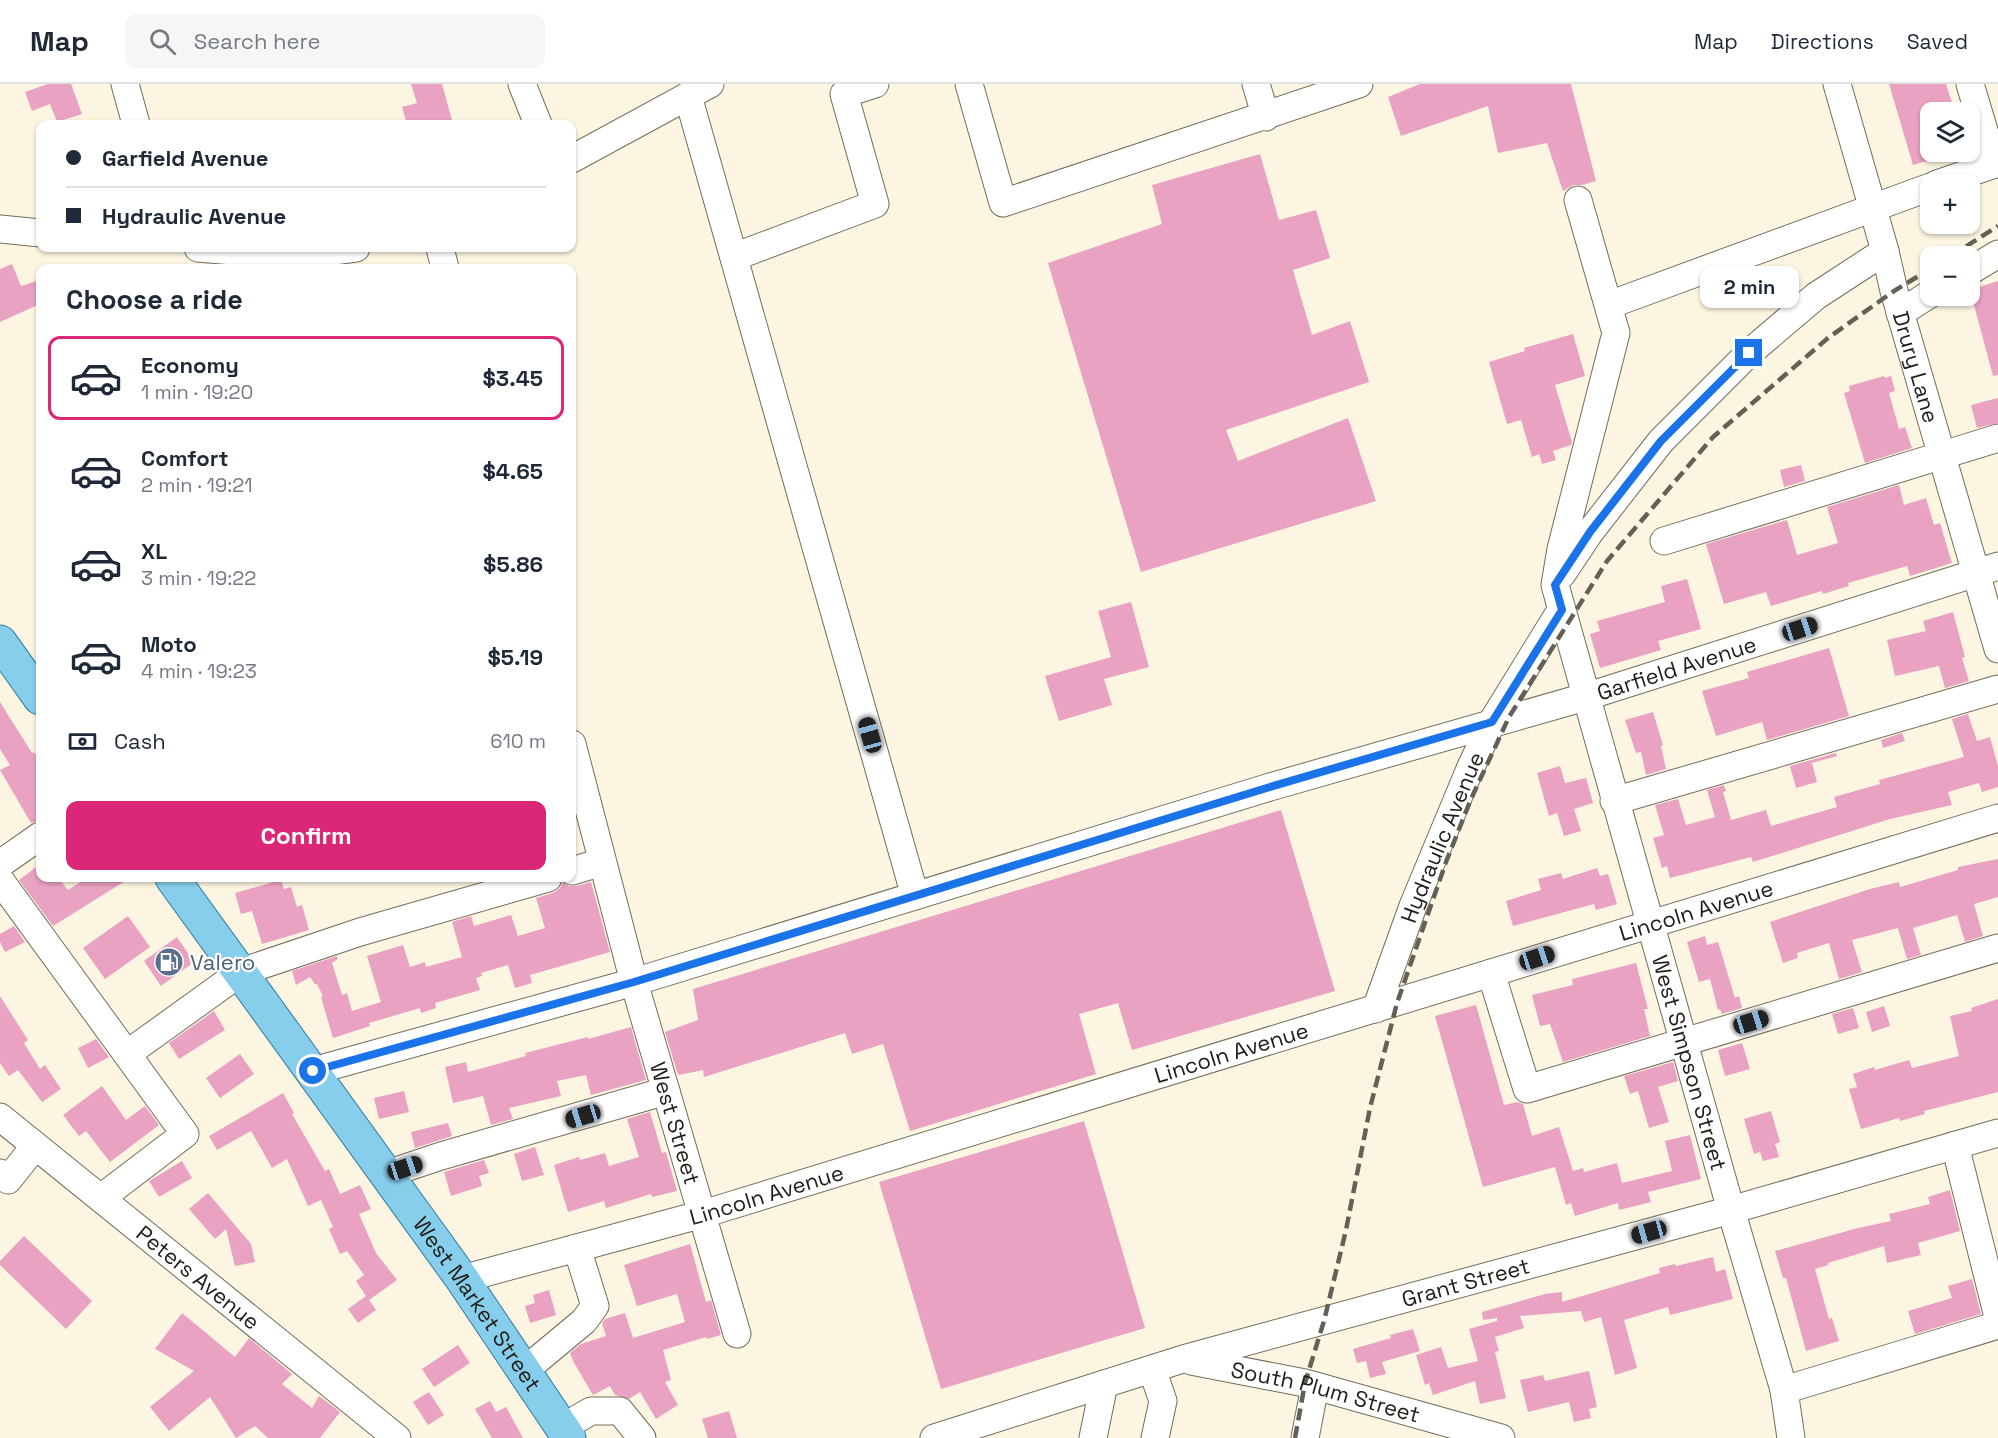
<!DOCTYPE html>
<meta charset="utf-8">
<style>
body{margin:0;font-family:"Space Grotesk",sans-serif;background:#f6f6f7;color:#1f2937;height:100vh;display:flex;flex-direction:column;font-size:22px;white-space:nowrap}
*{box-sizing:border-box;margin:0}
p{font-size:20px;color:#747a83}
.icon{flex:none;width:33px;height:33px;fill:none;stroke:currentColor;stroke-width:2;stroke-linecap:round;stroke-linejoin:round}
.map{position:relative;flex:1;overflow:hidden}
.sheet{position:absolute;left:36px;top:180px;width:540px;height:618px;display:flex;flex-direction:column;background:#fff;border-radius:12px;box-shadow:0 2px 4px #0004}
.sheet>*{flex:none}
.hud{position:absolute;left:36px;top:36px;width:540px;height:132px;border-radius:12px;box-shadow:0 2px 4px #0004;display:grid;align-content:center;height:132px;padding:0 30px;background:#fff}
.buttons{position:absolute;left:1920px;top:18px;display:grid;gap:12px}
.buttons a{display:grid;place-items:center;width:60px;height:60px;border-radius:12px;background:#fff;box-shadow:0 2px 4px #0004;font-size:30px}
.end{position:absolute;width:27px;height:27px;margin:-14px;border:8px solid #1a73e8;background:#fff;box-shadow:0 0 0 3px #fff}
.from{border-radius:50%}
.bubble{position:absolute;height:42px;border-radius:12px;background:#fff;box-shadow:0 2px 4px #0004;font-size:20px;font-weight:700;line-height:42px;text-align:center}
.car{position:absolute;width:18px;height:36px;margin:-18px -9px;border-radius:8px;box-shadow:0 0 4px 2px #0007;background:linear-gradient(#222 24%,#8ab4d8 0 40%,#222 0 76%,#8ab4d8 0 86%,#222 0)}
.hud b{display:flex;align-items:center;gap:21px;height:57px;font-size:22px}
.hud b+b{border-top:2px solid #e0e1e3}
.hud i{width:15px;height:15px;background:#1f2937}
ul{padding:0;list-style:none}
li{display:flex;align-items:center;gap:18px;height:84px;margin:0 12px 9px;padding:0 18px;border:3px solid transparent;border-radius:12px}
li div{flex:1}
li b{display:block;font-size:22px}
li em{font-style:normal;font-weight:700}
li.selected{border-color:#db2777}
li>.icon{width:54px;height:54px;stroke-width:1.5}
h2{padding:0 30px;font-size:27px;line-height:72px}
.pay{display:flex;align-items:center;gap:15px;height:66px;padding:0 30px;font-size:22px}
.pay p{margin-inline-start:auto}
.cta{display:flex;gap:12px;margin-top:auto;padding:12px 30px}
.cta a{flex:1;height:69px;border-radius:12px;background:#db2777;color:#fff;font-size:24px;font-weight:700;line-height:69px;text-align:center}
header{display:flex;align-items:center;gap:36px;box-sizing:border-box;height:84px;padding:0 30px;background:#fff;border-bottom:2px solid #e0e1e3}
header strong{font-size:28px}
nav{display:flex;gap:33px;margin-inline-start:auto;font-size:21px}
.search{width:420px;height:54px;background:#f6f6f7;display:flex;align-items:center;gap:15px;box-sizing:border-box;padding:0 21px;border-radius:12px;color:#747a83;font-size:22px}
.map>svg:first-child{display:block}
.building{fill:#eaa2c2}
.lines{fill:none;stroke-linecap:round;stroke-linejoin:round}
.minor-casing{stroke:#736d5c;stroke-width:29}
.major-casing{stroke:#2f7b99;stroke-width:35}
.minor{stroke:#fff;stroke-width:27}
.major{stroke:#87ceec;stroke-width:33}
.rail{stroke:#646055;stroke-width:4.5;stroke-dasharray:12 6;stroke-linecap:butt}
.route{stroke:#1a73e8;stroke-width:8}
.labels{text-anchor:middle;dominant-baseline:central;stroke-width:4.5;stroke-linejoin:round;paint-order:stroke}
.street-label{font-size:22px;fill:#1f1d16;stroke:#fff}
.service-label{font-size:22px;fill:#4e5e75;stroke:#fff;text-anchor:start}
</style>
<header>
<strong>Map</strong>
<div class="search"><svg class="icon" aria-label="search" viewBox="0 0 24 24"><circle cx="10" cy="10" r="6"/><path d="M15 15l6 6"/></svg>Search here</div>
<nav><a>Map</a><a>Directions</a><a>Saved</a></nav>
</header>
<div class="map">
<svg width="1998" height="1354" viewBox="0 0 1998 1354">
<rect width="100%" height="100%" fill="#fcf5e1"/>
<!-- building -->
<path class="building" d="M48,0H71L82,30L57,38L50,20L32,27L25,8Z
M411,0H442L453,40H407L402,23L417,19Z
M1420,0H1571L1596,97L1582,101H1573L1563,107L1547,59L1498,69L1488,22L1401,52L1388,13Z
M1889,0H1946L1954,25L1943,28H1930V76L1913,81Z
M1260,70L1279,136L1316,126L1330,174L1293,186L1312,251L1350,237L1369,298L1226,346L1238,377L1348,334L1376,417L1141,488L1048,179L1162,140L1152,101Z
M12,180L21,202L40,196V220L0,238V185Z
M1998,197V291L1993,292L1970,206Z
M1573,250L1585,292L1555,301L1572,358L1571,361L1553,367L1556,376L1542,380L1539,370L1532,373L1521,336L1507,340L1489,278L1525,267L1524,264Z
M1884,292L1885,294L1891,292L1895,307L1889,309L1899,345L1905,343L1912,364L1865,379L1844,309L1850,307L1849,302Z
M1998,314V339L1977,344L1971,321Z
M1801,381L1805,397L1784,403L1780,386Z
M1899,401L1904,421L1926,414L1934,441L1940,439L1952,479L1910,492L1907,482L1848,499L1849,502L1823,510L1822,507L1771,522L1766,508L1724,520L1706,460L1787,436L1797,471L1838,459L1827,423Z
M1687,495L1701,545L1658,557L1661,566L1600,584L1590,550L1600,547L1597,537L1665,518L1661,502Z
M1131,518L1149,583L1104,595L1112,621L1059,637L1045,592L1111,573L1098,527Z
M1953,528L1965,573L1962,574L1969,597L1945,604L1939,582L1895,592L1887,556L1926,547L1923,537Z
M1829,564L1849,632L1767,656L1762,638L1716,652L1702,607L1749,594L1747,588Z
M0,618L32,669L34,668L40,679V737L31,739L0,686L10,681L0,665Z
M1653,628L1663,661L1661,662L1666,685L1646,691L1641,668L1636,669L1625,636Z
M1968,630L1977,657L1990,653L1998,682V703L1982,708L1979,699L1948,708L1952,721L1890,735L1753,778L1751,773L1670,794L1667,782L1662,784L1653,754L1664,751L1655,721L1678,715L1686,741L1715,733L1707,706L1724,701L1726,707L1723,708L1731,736L1766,726L1771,742L1837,723L1834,713L1880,700L1879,696L1964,673L1952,635Z
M1902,649L1905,657L1883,664L1881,656Z
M1836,669L1837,672L1812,679L1817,698L1796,704L1790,682Z
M1560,682L1565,699L1586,694L1593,719L1574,725L1581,747L1564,752L1557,729L1549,732L1537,689Z
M1281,726L1335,907L1132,966L1118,919L1079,930L1096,990L910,1047L883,960L852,970L845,949L704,993L703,986L679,991L677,988L665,948L698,936L693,905Z
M1998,775V813L1974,820L1983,852L1965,858L1957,831L1913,844L1921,871L1907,875L1898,844L1852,856L1862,888L1839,895L1829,859L1797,869L1798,874L1783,879L1770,838L1870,805L1899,798L1900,803L1958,786V783Z
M40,780V794H58L68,806L87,794H130L53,842L19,796Z
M1597,784L1600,792L1608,790L1617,820L1596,826L1594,820L1513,842L1506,817L1541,806L1538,795L1561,789L1563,795Z
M281,796L284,805L291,803L297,823L302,821L309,846L262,860L252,827L241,830L235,809Z
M591,798L610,868L530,891L532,899L515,904L508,881L481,889L482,892L476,894L480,906L435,919L436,924L421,929L420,924L369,939L370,942L333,954L321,913L323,912L317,900H315L310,893L296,901L292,887L337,872L338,875L332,879L342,911L347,909L352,927L381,918L367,872L403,861L410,883L425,878L426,883L462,873L452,838L471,832L474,842L511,831L518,852L545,844L536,814L553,809L559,805L563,799L569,802H576Z
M128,832L150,863L105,895L83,864Z
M14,842L25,858L5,868L0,858V850Z
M1705,852L1707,861L1718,858L1735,914L1739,912L1742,924L1722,930L1720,925L1718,926L1710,895L1699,898L1687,858Z
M177,853L194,878L161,902L144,877Z
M1636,879L1648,925H1644L1650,952L1563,978L1550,940L1540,942L1532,911L1573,901L1572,895Z
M0,912L28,956L24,959L40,985L45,981L61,1005L42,1018L18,986L9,992L0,979Z
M1998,915V1008L1924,1027L1925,1030L1900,1037L1899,1034L1861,1045L1849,1005L1857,1003L1853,990L1874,983L1875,986L1909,976L1912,984L1959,972L1950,932L1972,927L1971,924Z
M1476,921L1504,1021L1518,1018L1523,1020L1532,1052L1559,1043L1573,1087L1583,1084L1584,1088L1617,1079L1622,1099L1672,1087L1665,1057L1690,1051L1701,1095L1648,1108L1651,1118L1619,1126L1618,1119L1575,1132L1571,1119L1566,1121L1555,1083L1483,1103L1435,932Z
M1884,922L1890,942L1872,948L1866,928Z
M1853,924L1859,944L1838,950L1832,930Z
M214,927L225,946L179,975L169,959Z
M631,943L646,996L591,1011L586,991L557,997L561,1012L509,1024L513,1035L491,1041L483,1012L453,1019L445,983L466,978L468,988L526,972L525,969L588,953V955Z
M96,955L109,973L88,984L78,964Z
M1742,959L1750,985L1725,992L1718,966Z
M240,970L254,990L220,1014L206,994Z
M1673,978L1678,997L1658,1003L1669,1038L1649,1044L1638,1007L1630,1010L1624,992Z
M102,1002L126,1036L145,1022L159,1041L110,1078L86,1047L79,1052L63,1031Z
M404,1007L409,1028L379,1035L374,1014Z
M283,1009L294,1029L292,1030L325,1087L329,1085L340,1110L360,1101L371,1125L359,1130L376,1169L397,1196L369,1216L376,1226L358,1239L348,1225L366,1212L356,1197L364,1191L347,1167L340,1170L329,1145L333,1143L321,1116L308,1122L287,1075L272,1084L251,1047L217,1066L209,1052Z
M1771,1027L1780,1058L1775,1060L1779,1073L1763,1077L1760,1068L1754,1070L1744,1035Z
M650,1028L662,1069L666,1068L677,1107L652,1113L651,1110L606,1124L604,1117L568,1128L554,1081L579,1073L580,1076L605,1069L609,1082L639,1073L627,1035Z
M1084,1037L1145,1244L941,1305L879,1098Z
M448,1039L452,1052L415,1064L411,1048Z
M535,1063L544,1091L522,1097L514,1070Z
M484,1076L489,1089L479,1092L482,1102L451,1112L444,1088Z
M182,1077L192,1094L159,1113L149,1097Z
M1950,1106L1960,1147L1918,1159L1921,1171L1887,1179L1884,1162L1828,1179V1181L1815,1185L1829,1235L1832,1234L1839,1257L1806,1267L1786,1194H1783L1775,1167L1858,1144L1891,1137L1889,1130L1930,1120L1928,1113Z
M208,1109L251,1160L255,1178L235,1182L226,1145L215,1155L189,1125Z
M24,1152L92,1217L66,1245L0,1181V1177Z
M690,1160L706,1218L711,1216L721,1251L707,1255L706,1253L663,1266L671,1296L665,1298L678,1321L656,1335L640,1308L629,1315L615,1311L610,1302L593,1311L573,1277L570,1269L581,1260L606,1252L602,1239L605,1235L625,1229L633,1254L685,1238L677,1210L637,1222L624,1181Z
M1713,1173L1716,1188L1725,1185L1733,1215L1670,1231L1668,1223L1624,1236L1637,1284L1615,1291L1601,1233L1584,1238L1581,1227L1520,1232L1524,1244L1495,1253L1499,1267L1495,1268L1506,1314L1480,1320L1475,1297L1433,1311L1429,1299L1425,1301L1416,1271L1441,1263L1448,1284L1478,1277L1469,1245L1497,1237V1234L1483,1236L1482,1228L1545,1210L1562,1208V1218L1660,1189L1659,1184L1675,1180L1676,1182Z
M1972,1195L1981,1230L1915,1250L1908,1227L1952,1214L1948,1202Z
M549,1206L556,1231L530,1239L525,1222L535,1219L533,1211Z
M182,1229L235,1273L249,1254L292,1290L282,1300L312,1324L319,1312L340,1328L320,1354H268L255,1342L236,1354L210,1313L169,1347L150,1323L194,1287L155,1265Z
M1413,1245L1420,1267L1382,1278L1386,1290L1370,1294L1366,1277L1357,1279L1353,1265L1391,1254L1390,1251Z
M458,1261L470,1279L434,1303L422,1285Z
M1589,1287L1597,1323L1589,1325L1591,1334L1574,1338L1569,1318L1528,1328L1520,1296L1543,1291L1545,1297Z
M429,1308L444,1331L428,1341L413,1318Z
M490,1317L496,1328L506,1323L523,1354H492L475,1325Z
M729,1327L737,1354H708L702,1335Z"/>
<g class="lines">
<!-- minor casing -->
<g class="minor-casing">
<g id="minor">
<path d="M125,0L136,40"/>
<path d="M522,0L538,40"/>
<path d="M969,0L1003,119L1359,0"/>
<path d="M1256,0L1266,33"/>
<path id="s1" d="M1837,0L1885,167L1894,207L1998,565"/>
<path d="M1970,0L1994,80"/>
<path d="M688,12L915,812"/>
<path d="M572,75L710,0"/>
<path d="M1937,100L1998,79"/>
<path id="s2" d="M1578,116L1616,249L1561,465L1555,501L1731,1126L1784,1306L1791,1354"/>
<path d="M0,145L40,149"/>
<path d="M198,164L294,172L356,164"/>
<path d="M440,164L445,184"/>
<path d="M734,173L875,120L844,10L875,0"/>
<path d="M1970,187L1998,170"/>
<path d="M1609,221L1930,103"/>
<path d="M1900,229L1930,210"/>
<path d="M1664,457L1998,354"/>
<path d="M1562,490L1590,448L1661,357L1749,269L1816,212L1885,167"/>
<path id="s3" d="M572,660L634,898L737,1250"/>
<path d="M1614,717L1998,605"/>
<path d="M0,780L40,752"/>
<path d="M572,787L602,778"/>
<path d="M0,796L185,1050L101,1114"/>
<path d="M1491,889L1527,1005L1998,864"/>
<path id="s4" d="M1376,925L1413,822L1470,685L1492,638L1561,526"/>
<path d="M127,970L241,888L360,848L548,794"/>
<path id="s5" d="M313,987L634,898L1270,703L1585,613L1998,482"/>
<path id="s6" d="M0,1033L397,1354"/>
<path d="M1955,1061L1998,1233"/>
<path d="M0,1089L8,1096L35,1062"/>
<path d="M387,1090L441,1072L666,1007"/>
<path id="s7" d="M462,1195L703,1130L1998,734"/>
<path id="s8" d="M1191,1277L1305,1299L1501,1354"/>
<path d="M1152,1285L1163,1317L1155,1354"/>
<path d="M524,1287L584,1237L595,1222L577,1164"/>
<path d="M1784,1306L1998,1241"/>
<path d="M562,1344L591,1327H620L642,1354"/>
<path id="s9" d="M934,1354L1183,1275L1731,1126L1998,1049"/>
<path d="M1093,1354L1104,1300"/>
<path d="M1305,1354L1315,1302"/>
</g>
</g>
<!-- major casing -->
<g class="major-casing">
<g id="major">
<path d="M0,558L40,614"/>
<path id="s10" d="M172,794L462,1195L569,1354"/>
</g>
</g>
<!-- minor -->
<use href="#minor" class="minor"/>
<!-- major -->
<use href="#major" class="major"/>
<!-- rail -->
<path class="rail" d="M1951,172L1998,142
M1295,1354L1305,1299L1324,1237L1346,1146L1370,1024L1397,919L1446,778L1471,715L1509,633L1607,477L1713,353L1828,254L1894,207L1930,185"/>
</g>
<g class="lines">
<!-- route -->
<path class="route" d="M313,987L634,898L1270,703L1492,638L1562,526L1555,501L1590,448L1661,357L1749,269"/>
</g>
<!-- icons -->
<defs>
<g id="fuel-disc" transform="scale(1.5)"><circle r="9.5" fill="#5c6f8a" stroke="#fff"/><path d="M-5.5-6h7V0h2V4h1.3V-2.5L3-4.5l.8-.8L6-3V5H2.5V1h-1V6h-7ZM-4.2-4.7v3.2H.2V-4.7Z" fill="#fff"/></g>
</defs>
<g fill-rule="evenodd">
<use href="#fuel-disc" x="169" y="878"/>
</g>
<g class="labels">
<!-- street labels -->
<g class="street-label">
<text stroke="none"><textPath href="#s1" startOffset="294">Drury Lane</textPath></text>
<text stroke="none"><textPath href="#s5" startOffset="1422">Garfield Avenue</textPath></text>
<text stroke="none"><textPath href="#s4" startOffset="184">Hydraulic Avenue</textPath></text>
<text stroke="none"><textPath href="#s7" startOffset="1288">Lincoln Avenue</textPath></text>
<text stroke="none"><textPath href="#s7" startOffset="802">Lincoln Avenue</textPath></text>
<text stroke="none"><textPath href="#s2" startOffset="894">West Simpson Street</textPath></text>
<text stroke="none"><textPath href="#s3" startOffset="393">West Street</textPath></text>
<text stroke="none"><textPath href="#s7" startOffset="316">Lincoln Avenue</textPath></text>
<text stroke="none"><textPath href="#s6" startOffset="255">Peters Avenue</textPath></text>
<text stroke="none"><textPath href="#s9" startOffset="554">Grant Street</textPath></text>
<text stroke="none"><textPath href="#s10" startOffset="524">West Market Street</textPath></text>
<text stroke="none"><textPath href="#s8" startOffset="138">South Plum Street</textPath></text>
</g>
<!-- service labels -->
<g class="service-label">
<text x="190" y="878">Valero</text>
</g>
</g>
</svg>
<div class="buttons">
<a><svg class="icon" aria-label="layers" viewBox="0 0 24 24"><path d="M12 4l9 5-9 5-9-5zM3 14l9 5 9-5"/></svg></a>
<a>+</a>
<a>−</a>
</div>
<i class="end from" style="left:313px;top:987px"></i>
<i class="end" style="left:1749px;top:269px"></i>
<div class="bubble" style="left:1700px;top:182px;width:99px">2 min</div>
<i class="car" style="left:1800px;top:545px;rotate:72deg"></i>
<i class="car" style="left:870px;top:651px;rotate:344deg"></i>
<i class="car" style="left:1537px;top:874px;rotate:72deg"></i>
<i class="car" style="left:1751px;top:938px;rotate:73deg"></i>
<i class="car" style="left:583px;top:1032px;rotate:253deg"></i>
<i class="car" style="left:405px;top:1084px;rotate:72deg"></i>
<i class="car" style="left:1649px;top:1148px;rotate:254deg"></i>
<div class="hud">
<b><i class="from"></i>Garfield Avenue</b>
<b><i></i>Hydraulic Avenue</b>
</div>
<section class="sheet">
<h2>Choose a ride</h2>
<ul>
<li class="selected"><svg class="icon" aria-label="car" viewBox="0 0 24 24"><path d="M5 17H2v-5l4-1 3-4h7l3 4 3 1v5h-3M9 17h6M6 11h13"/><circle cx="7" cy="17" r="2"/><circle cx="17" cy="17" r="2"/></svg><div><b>Economy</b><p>1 min · 19:20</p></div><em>$3.45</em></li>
<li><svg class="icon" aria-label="car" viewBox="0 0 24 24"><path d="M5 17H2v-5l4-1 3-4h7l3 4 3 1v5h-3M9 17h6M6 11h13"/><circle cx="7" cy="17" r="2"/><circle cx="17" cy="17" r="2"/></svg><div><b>Comfort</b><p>2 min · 19:21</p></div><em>$4.65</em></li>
<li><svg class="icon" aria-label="car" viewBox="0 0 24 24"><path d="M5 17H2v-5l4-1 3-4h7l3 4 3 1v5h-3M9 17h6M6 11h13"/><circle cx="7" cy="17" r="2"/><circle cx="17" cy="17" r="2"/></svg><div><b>XL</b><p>3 min · 19:22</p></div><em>$5.86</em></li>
<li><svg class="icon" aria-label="car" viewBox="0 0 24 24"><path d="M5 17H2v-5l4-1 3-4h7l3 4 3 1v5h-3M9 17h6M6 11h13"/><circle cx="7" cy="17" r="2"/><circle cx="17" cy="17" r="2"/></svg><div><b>Moto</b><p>4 min · 19:23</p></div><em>$5.19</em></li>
</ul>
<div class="pay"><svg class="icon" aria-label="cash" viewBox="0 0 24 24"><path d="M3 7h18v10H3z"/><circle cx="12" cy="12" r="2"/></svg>Cash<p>610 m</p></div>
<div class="cta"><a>Confirm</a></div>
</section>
</div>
